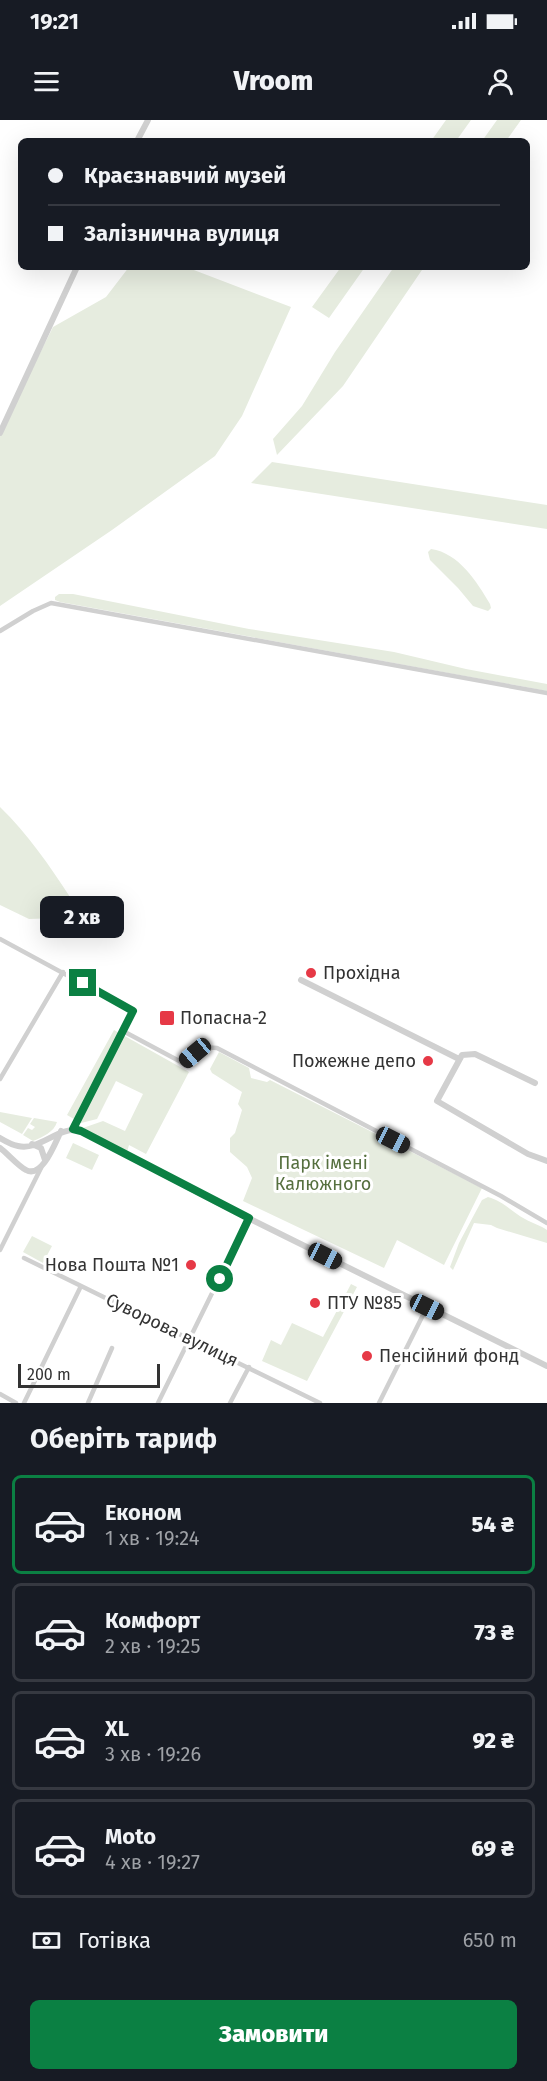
<!DOCTYPE html>
<html lang="uk">
<meta charset="utf-8">
<style>
body{margin:0;font-family:"Fira Sans",sans-serif;background:#20242c;color:#f1f3f6;height:100vh;display:flex;flex-direction:column;font-size:22px;white-space:nowrap}
*{box-sizing:border-box;margin:0}
p{font-size:20px;color:#9ea1a6}
.icon{flex:none;width:33px;height:33px;fill:none;stroke:currentColor;stroke-width:2;stroke-linecap:round;stroke-linejoin:round}
.map{position:relative;height:1283px;overflow:hidden}
.drawer{display:flex;flex-direction:column;background:#171b24;flex:1}
.drawer>*{flex:none}
.top-card{position:absolute;left:18px;top:18px;width:512px;height:132px;border-radius:9px;box-shadow:0 6px 24px #0002;display:grid;align-content:center;height:132px;padding:0 30px;background:#171b24}
.scale{position:absolute;left:18px;bottom:15px;width:142px;box-sizing:border-box;padding-left:6px;border:3px solid #333;border-top:0;font-size:16px;line-height:21px;white-space:nowrap;color:#333;-webkit-text-stroke:4px #fff;paint-order:stroke}
.end{position:absolute;width:27px;height:27px;margin:-14px;border:8px solid #0b8043;background:#fff;box-shadow:0 0 0 3px #fff}
.from{border-radius:50%}
.bubble{position:absolute;height:42px;border-radius:9px;background:#171b24;box-shadow:0 6px 24px #0002;font-size:20px;font-weight:800;line-height:42px;text-align:center}
.car{position:absolute;width:18px;height:36px;margin:-18px -9px;border-radius:8px;box-shadow:0 0 4px 2px #0007;background:linear-gradient(#222 24%,#8ab4d8 0 40%,#222 0 76%,#8ab4d8 0 86%,#222 0)}
.top-card b{display:flex;align-items:center;gap:21px;height:57px;font-size:22px}
.top-card b+b{border-top:2px solid #363941}
.top-card i{width:15px;height:15px;background:#f1f3f6}
ul{padding:0;list-style:none}
li{display:flex;align-items:center;gap:18px;height:99px;margin:0 12px 9px;padding:0 18px;border:3px solid #363941;border-radius:9px}
li div{flex:1}
li b{display:block;font-size:22px}
li em{font-style:normal;font-weight:800}
li.active{border-color:#0b8043}
li>.icon{width:54px;height:54px;stroke-width:1.5}
h2{padding:0 30px;font-size:27px;line-height:72px}
.pay{display:flex;align-items:center;gap:15px;height:66px;padding:0 30px;font-size:22px}
.pay p{margin-inline-start:auto}
.button{display:flex;gap:12px;margin-top:auto;padding:12px 30px}
.button a{flex:1;height:69px;border-radius:9px;background:#0b8043;color:#fff;font-size:24px;font-weight:800;line-height:69px;text-align:center}
.status{display:flex;justify-content:space-between;align-items:center;height:42px;padding:0 30px;background:#171b24;direction:ltr}
.status svg{height:16px;fill:currentColor}
header{display:flex;justify-content:space-between;align-items:center;height:78px;padding:0 30px;background:#171b24;font-size:27px;font-weight:800}
.map>svg:first-child{display:block}
.green{fill:#e6ecdf}
.lines{fill:none;stroke-linecap:round;stroke-linejoin:round}
.minor{stroke:#d0d0d0;stroke-width:4.5}
.tertiary{stroke:#d0d0d0;stroke-width:6}
.route{stroke:#0b8043;stroke-width:8}
.poi-dot{fill:#e63946;stroke:#fff;stroke-width:2}
.labels{text-anchor:middle;dominant-baseline:central;stroke-width:6;stroke-linejoin:round;paint-order:stroke}
.poi-label{font-size:18px;fill:#333;stroke:#fff;text-anchor:start}
.park-label{font-size:18px;fill:#56703f;stroke:#fff}
.street-label{font-size:18px;fill:#333;stroke:#fff}
</style>
<div class="status"><b>19:21</b><svg viewBox="0 0 49 12"><path d="M0 12V9h3v3zM5 12V6h3v6zM10 12V3h3v9zM15 12V0h3v12zM26 1h20v11H26zM47 4h2v5h-2z"/></svg></div>
<header><svg class="icon" aria-label="menu" viewBox="0 0 24 24"><path d="M4 6h16M4 12h16M4 18h16"/></svg>Vroom<svg class="icon" aria-label="person" viewBox="0 0 24 24"><circle cx="12" cy="8" r="4"/><path d="M4 21q1-7 8-7t8 7"/></svg></header>
<div class="map">
<svg width="547" height="1283" viewBox="0 0 547 1283">
<rect width="100%" height="100%" fill="#fff"/>
<!-- green -->
<path class="green" d="M446,0H471L456,21H431Z
M497,0H521L506,21H482Z
M129,147H186L291,187L242,296L215,336L112,410L0,486V313L53,207L106,177Z
M341,147H365L329,198L312,187Z
M394,147H424L343,266L277,335L273,319L302,286L335,232Z
M272,342L547,385V409L251,363Z
M431,429C459,433 477,462 490,484L491,488L488,491L473,486L458,468L430,440L428,432Z
M59,474H73L249,509L394,532L466,549L547,564V571L60,482L55,480V477Z
M0,687C28,714 49,745 70,777L57,798L29,799L0,785Z
M114,910L189,952L146,1034L129,1025L127,1032L83,1008L103,1001L125,1011L143,974L116,961L97,999L81,1003L67,995Z
M219,932L249,948L251,958L267,962L270,960L482,1068L444,1145L397,1120L384,1148L243,1081L252,1058L247,1047L230,1032V1018L235,1013L242,990L238,984L242,972L212,953L210,949Z
M0,992L32,998L22,1014L0,1002Z
M34,998L57,1002C54,1012 43,1017 33,1021L23,1015L28,1008L32,1010L35,1007L30,1004Z
M73,1023L99,1035L92,1050L66,1038Z
M488,1077C503,1081 512,1092 525,1099C532,1103 540,1105 547,1110V1123L497,1108L491,1105L474,1103L453,1150L450,1147L459,1123L482,1080Z
M32,1116L52,1126L43,1143L23,1132Z
M351,1164L357,1167L307,1261L262,1241L271,1220L281,1225L292,1203L323,1217Z"/>
<g class="lines">
<!-- minor -->
<path class="minor" d="M0,511L33,491L51,483L547,573
M0,819L133,891L73,1009
M123,911L183,943L202,927L217,928L501,1076L547,1103
M0,959L63,852
M0,1130L41,1048
M24,1138L320,1283
M0,1274L16,1283
M24,1283L81,1166
M88,1283L112,1228
M158,1283L249,1098
M230,1283L249,1247
M379,1283L427,1187"/>
<!-- tertiary -->
<path class="tertiary" d="M137,21L148,0
M0,313L77,147
M301,860L459,939
M535,963L475,934L462,935L437,981L528,1034L547,1041
M0,1018C5,1021 12,1025 18,1026C41,1031 58,1005 81,1011L230,1089L547,1246
M32,1024L41,1028L45,1040
M0,1028C7,1033 19,1047 26,1050C42,1059 55,1023 61,1011"/>
</g>
<g class="lines">
<!-- route -->
<path class="route" d="M83,863L133,891L73,1009L81,1011L249,1098L220,1159"/>
</g>
<!-- markers -->
<g class="poi-dot">
<circle cx="311" cy="853" r="6"/>
<rect x="159" y="890" width="16" height="16" rx="3"/>
<circle cx="428" cy="941" r="6"/>
<circle cx="191" cy="1145" r="6"/>
<circle cx="315" cy="1183" r="6"/>
<circle cx="367" cy="1236" r="6"/>
</g>
<g class="labels">
<!-- poi labels -->
<g class="poi-label">
<text x="323" y="853">Прохідна</text>
<text x="180" y="898">Попасна-2</text>
<text x="416" y="941" text-anchor="end">Пожежне депо</text>
<text x="179" y="1145" text-anchor="end">Нова Пошта №1</text>
<text x="327" y="1183">ПТУ №85</text>
<text x="379" y="1236">Пенсійний фонд</text>
</g>
<!-- park labels -->
<g class="park-label">
<text x="323" y="1043">Парк імені<tspan x="323" dy="21">Калюжного</tspan></text>
</g>
<!-- street labels -->
<g class="street-label">
<text transform="translate(172 1210) rotate(26)">Суворова вулиця</text>
</g>
</g>
</svg>
<div class="scale">200 m</div>
<i class="end from" style="left:220px;top:1159px"></i>
<i class="end" style="left:83px;top:863px"></i>
<div class="bubble" style="left:40px;top:776px;width:84px">2 хв</div>
<i class="car" style="left:195px;top:933px;rotate:230deg"></i>
<i class="car" style="left:393px;top:1020px;rotate:117deg"></i>
<i class="car" style="left:325px;top:1136px;rotate:117deg"></i>
<i class="car" style="left:427px;top:1187px;rotate:116deg"></i>
<div class="top-card">
<b><i class="from"></i>Краєзнавчий музей</b>
<b><i></i>Залізнична вулиця</b>
</div>
</div>
<section class="drawer">
<h2>Оберіть тариф</h2>
<ul>
<li class="active"><svg class="icon" aria-label="car" viewBox="0 0 24 24"><path d="M5 17H2v-5l4-1 3-4h7l3 4 3 1v5h-3M9 17h6M6 11h13"/><circle cx="7" cy="17" r="2"/><circle cx="17" cy="17" r="2"/></svg><div><b>Економ</b><p>1 хв · 19:24</p></div><em>54 ₴</em></li>
<li><svg class="icon" aria-label="car" viewBox="0 0 24 24"><path d="M5 17H2v-5l4-1 3-4h7l3 4 3 1v5h-3M9 17h6M6 11h13"/><circle cx="7" cy="17" r="2"/><circle cx="17" cy="17" r="2"/></svg><div><b>Комфорт</b><p>2 хв · 19:25</p></div><em>73 ₴</em></li>
<li><svg class="icon" aria-label="car" viewBox="0 0 24 24"><path d="M5 17H2v-5l4-1 3-4h7l3 4 3 1v5h-3M9 17h6M6 11h13"/><circle cx="7" cy="17" r="2"/><circle cx="17" cy="17" r="2"/></svg><div><b>XL</b><p>3 хв · 19:26</p></div><em>92 ₴</em></li>
<li><svg class="icon" aria-label="car" viewBox="0 0 24 24"><path d="M5 17H2v-5l4-1 3-4h7l3 4 3 1v5h-3M9 17h6M6 11h13"/><circle cx="7" cy="17" r="2"/><circle cx="17" cy="17" r="2"/></svg><div><b>Moto</b><p>4 хв · 19:27</p></div><em>69 ₴</em></li>
</ul>
<div class="pay"><svg class="icon" aria-label="cash" viewBox="0 0 24 24"><path d="M3 7h18v10H3z"/><circle cx="12" cy="12" r="2"/></svg>Готівка<p>650 m</p></div>
<div class="button"><a>Замовити</a></div>
</section>
